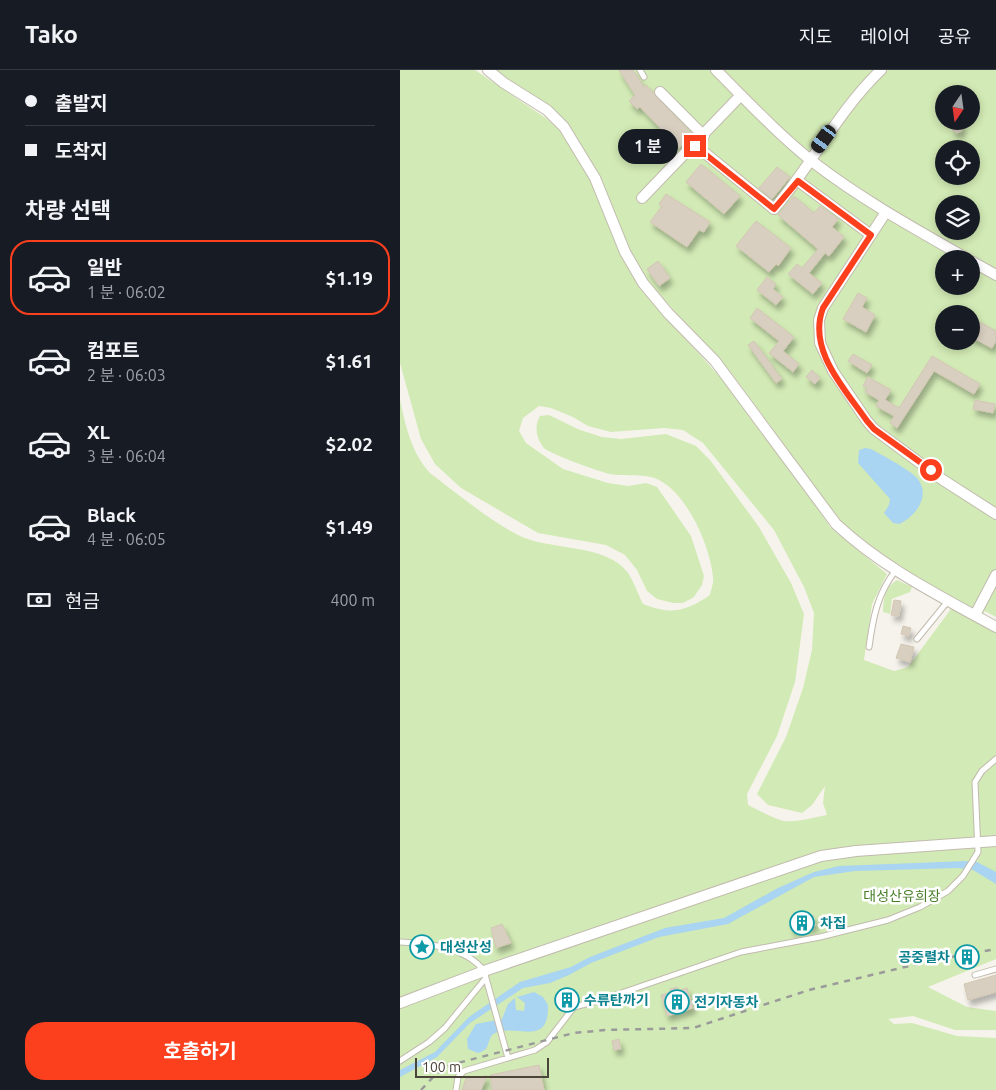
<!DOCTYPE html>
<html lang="ko">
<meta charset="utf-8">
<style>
body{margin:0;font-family:Ubuntu,"Noto Sans KR",sans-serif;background:#242831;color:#f1f3f6;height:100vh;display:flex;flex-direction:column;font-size:19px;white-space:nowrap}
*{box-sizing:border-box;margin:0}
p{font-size:16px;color:#9ea1a6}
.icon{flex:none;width:28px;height:28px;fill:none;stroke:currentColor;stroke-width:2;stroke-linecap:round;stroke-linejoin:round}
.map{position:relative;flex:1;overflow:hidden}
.panel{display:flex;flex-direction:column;background:#171b24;width:400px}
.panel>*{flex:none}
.hud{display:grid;align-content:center;height:110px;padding:0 25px;background:#171b24}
.needle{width:32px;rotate:193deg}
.controls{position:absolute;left:535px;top:15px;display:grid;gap:10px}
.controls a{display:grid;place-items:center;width:45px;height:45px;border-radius:50%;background:#171b24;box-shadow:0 2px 8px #0003;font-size:25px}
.scale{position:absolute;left:15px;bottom:12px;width:134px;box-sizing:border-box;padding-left:5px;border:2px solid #4b4439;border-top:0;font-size:14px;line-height:18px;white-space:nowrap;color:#4b4439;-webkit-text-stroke:4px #fff;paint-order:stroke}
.end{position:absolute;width:22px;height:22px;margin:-11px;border:6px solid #fc3f1d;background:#fff;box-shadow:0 0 0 2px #fff}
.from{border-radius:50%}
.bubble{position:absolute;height:35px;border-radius:18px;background:#171b24;box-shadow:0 2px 8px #0003;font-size:16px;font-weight:700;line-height:35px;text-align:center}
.car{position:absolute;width:15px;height:30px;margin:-15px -8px;border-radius:6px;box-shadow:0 0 4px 1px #0007;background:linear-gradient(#222 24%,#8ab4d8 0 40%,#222 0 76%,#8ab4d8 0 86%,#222 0)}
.hud b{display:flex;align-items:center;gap:18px;height:48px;font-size:19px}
.hud b+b{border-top:1px solid #363941}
.hud i{width:12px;height:12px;background:#f1f3f6}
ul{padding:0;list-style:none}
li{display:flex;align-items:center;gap:15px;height:75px;margin:0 10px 8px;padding:0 15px;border:2px solid transparent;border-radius:20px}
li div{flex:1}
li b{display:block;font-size:19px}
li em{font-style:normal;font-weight:700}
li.current{border-color:#fc3f1d}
li>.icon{width:45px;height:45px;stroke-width:1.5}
h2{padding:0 25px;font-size:22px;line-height:60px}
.pay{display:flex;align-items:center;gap:12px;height:55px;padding:0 25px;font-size:19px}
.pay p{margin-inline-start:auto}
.primary-button{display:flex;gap:10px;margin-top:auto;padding:10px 25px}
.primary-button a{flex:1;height:58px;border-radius:20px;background:#fc3f1d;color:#fff;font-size:20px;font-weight:700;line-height:58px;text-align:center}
header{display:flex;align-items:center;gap:30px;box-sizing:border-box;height:70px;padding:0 25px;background:#171b24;border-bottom:1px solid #363941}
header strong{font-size:24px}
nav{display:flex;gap:28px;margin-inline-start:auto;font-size:18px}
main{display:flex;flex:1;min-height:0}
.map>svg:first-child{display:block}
.green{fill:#d2eab5;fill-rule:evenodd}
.water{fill:#a9d4f2}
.building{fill:#d8cfc1;stroke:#d3c7b4;filter:url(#shadow)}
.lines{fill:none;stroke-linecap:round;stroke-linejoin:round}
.service-casing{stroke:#c2bbae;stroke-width:7}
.minor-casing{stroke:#c2bbae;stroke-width:12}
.service{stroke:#fff;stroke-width:5}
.minor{stroke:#fff;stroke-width:10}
.rail{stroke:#9a9a9a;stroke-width:2.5;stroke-dasharray:6 6;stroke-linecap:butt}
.route{stroke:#fc3f1d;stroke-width:6}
.labels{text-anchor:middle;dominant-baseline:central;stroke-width:5;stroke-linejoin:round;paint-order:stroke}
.park-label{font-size:14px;fill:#4a7f2a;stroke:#fff}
.culture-label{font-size:14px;font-weight:bold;fill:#0d838f;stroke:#fff;text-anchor:start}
</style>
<header>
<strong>Tako</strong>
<nav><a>지도</a><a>레이어</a><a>공유</a></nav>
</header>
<main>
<section class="panel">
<div class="hud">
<b><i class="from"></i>출발지</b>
<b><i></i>도착지</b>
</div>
<h2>차량 선택</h2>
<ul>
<li class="current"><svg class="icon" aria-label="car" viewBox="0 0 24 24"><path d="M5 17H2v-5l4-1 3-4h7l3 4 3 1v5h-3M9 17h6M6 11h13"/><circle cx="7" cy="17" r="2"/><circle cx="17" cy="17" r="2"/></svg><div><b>일반</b><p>1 분 · 06:02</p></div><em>$1.19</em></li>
<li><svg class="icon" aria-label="car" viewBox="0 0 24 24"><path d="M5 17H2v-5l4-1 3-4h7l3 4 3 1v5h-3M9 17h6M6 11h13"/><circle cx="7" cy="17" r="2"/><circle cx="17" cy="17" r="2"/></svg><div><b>컴포트</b><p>2 분 · 06:03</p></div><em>$1.61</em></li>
<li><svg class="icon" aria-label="car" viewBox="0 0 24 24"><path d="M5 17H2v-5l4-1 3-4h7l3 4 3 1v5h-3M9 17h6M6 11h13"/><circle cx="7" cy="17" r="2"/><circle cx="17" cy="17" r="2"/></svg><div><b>XL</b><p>3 분 · 06:04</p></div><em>$2.02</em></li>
<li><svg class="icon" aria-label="car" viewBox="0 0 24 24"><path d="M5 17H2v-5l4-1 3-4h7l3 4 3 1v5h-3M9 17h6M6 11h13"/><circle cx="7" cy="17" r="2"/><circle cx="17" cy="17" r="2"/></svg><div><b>Black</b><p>4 분 · 06:05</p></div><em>$1.49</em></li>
</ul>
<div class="pay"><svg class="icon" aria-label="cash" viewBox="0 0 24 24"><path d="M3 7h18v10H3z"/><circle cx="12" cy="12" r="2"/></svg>현금<p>400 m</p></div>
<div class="primary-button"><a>호출하기</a></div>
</section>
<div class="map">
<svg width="596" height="1020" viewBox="0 0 596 1020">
<defs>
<filter id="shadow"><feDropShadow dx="3" dy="5.5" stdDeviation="2.5" flood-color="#0004"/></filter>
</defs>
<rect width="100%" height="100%" fill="#f6f3ec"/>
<!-- green -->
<path class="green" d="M0,0H75L147,49L166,66L189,107L220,178L283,266L346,336L431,458L487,504L472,534L464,590L494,601L508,597L551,539L516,508L466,473L434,448L389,381L329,300L244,208L228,183L173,66L92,0H596V547L585,541L578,551L596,562V889L528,917L567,937L596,941V960H555L513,946L488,949L494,954L512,953L557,966L596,968V1020H0V330C6,357 11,382 30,403C56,423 89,450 118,465C149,481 207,473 228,503C234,512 238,524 243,534C271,545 285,542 310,525C311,519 314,513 313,507C310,476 288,425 259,410C246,403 225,407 210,404C200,402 150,384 144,378C136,368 134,356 140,346L149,345L180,360L202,367L221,369L266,364L296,376L310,390L359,457L391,513L404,544L395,612L377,666L347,724L348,735C358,740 369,746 380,750C394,754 413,747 427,745L423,733L425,716L412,735L402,743L368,735L357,724L386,667L403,618L412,580L414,543L404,517L374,460L303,373L283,360L264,358L211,362L188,356L173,347L151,338L139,336L123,348L119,361L126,373L163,399L208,413L228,416L246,413L257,417L291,466L304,506L302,515L294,527L283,533H273L257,529L247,521L237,500L225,485L206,475L138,463L61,418L35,394L21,369L0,293ZM544,24H571V51H544ZM544,79H571V106H544ZM544,134H571V161H544ZM544,189H571V216H544ZM544,244H571V271H544Z
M497,510L512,517L510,522L492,529L490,544L483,542C484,527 484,519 497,510Z"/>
<!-- water -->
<path class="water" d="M465,378L471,379C482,385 510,400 517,408C532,426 515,447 499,454L493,453L484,443L489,435L490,429L458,393L459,380Z
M567,791L577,792L596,802V814L573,800L558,798L455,801L414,807L328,854L259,867L191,893L169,905L150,913L123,918L70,953L37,987L0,1007V1000L35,982L69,947L120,912L171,897L190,887L265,858L324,848L378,818L414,802L439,796Z
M134,922L143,927L148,935C149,981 113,950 92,965C86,974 91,979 78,983L68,979L67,969L76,954L102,949L108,934L115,928L116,940L124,941L125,933L117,927Z"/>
<!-- building -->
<path class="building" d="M219,0H233L244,17L246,15L293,65L279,78L240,37L237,39L229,31L235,25Z
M558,52L563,55L562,61L557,63L552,60L553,54Z
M301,94L340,126L324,144L286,112Z
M377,97L390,107L372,129L359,118Z
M266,124L310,152L304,162L299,160L287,177L250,152L262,136L259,134Z
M394,126L414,143L420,136L438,149L432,157L444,167L429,186L425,183L409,203L422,213L413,224L388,204L397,194L402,198L418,179L378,145Z
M356,151L391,178L378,196L376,194L369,202L336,176Z
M258,191L270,208L259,216L247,199Z
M367,207L376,214L373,219L383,227L376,235L357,220Z
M458,223L467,228L462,237L475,245L466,262L443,249Z
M357,238L394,267L383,281L399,294L393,302L369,283L379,271L350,248Z
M571,247L596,261V271L592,278L571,267Z
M354,271L382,309L376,313L348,275Z
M453,284L472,295L467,303L448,291Z
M532,286L580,314L574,324L534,301L497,358L490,353L494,346L476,336L479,330L465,322L467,318L463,316L468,307L491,320L485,330L499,338Z
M412,300L420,308L415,314L406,307Z
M575,330L595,334L593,343L573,339Z
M494,530L501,531L499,546L491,545Z
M503,556L511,558L509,566L501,564Z
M501,574L514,577L510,592L496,588Z
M413,845L415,856L392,861L390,849Z
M102,854L111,873L96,878L91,858Z
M596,905V922L568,930L564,914Z
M277,917L278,921L287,918L293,938L267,946L261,925L271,922L270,919Z
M219,969L221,979L214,980L212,971Z
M139,995L144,1020H92L90,1005Z
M87,1006L81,1020H62L66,1008Z"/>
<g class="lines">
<!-- service casing -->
<g class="service-casing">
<path id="service" d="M240,0L244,7
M517,569L548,531
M469,577C473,548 477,524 496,500
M0,872C27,873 67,877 84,901L108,988
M575,905L596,899
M0,991L29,972L45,958L85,909
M56,1020L58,1007L64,1001L135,980L147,972L174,937L201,930L341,882L420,867L488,850L520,837L548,821L563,806L578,782L575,712L582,701L596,689"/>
</g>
<!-- minor casing -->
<g class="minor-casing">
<path id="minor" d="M88,0L104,13L147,40L164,57L195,108L225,182L243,213L268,243L315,291L436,454C483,498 540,526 596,557
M316,0C347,31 378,64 413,92C461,129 515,159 568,189
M260,22L304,66
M295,75L374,139C412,95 438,41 481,0
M398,111L471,165
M242,128L341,25
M486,142L423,238L419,250L420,273L433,301L467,351L474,359L543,410L596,444
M571,191L596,205
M575,545L596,505
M0,933L84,901L421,786L456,781L596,771"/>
</g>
<!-- service -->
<use href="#service" class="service"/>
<!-- minor -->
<use href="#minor" class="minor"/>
<!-- rail -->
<path class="rail" d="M21,1020L36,1004L50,995L174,963L205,960L293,958L409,920L534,890L596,879"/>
</g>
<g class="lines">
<!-- route -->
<path class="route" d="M295,76L374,139L398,111L471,165L423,238C407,280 445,319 467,351L474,359L531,400"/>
</g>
<!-- icons -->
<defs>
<g id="building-ring" transform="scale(1.25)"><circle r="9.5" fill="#fff" stroke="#0f9aa8" stroke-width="1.5"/><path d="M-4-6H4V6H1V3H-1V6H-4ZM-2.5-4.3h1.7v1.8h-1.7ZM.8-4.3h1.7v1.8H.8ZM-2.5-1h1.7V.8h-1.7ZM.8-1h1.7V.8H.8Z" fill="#0f9aa8"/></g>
<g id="sight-ring" transform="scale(1.25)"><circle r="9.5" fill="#fff" stroke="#0f9aa8" stroke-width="1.5"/><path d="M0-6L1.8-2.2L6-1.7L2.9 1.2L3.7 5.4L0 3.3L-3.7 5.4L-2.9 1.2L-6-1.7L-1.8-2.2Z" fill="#0f9aa8"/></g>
</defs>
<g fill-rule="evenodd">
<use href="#building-ring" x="402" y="853"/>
<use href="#sight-ring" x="22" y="877"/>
<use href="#building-ring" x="567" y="887"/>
<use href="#building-ring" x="167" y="930"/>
<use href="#building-ring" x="277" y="932"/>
</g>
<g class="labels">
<!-- park labels -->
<g class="park-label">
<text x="502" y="826">대성산유희장</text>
</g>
<!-- culture labels -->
<g class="culture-label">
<text x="420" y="853">차집</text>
<text x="40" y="877">대성산성</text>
<text x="550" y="887" text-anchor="end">공중렬차</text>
<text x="184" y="930">수류탄까기</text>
<text x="294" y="932">전기자동차</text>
</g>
</g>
</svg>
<div class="controls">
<a><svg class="needle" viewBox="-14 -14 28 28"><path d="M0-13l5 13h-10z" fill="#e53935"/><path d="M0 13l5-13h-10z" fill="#9ea1a6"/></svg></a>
<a><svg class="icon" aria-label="locate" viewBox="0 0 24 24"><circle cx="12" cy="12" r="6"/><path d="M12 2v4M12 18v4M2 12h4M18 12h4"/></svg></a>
<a><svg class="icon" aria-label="layers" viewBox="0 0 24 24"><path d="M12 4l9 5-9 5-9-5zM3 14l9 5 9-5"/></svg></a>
<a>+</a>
<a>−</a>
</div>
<div class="scale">100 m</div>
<i class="end from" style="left:531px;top:400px"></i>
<i class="end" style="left:295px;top:76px"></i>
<div class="bubble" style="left:218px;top:59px;width:60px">1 분</div>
<i class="car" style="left:424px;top:69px;rotate:216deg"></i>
</div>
</main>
